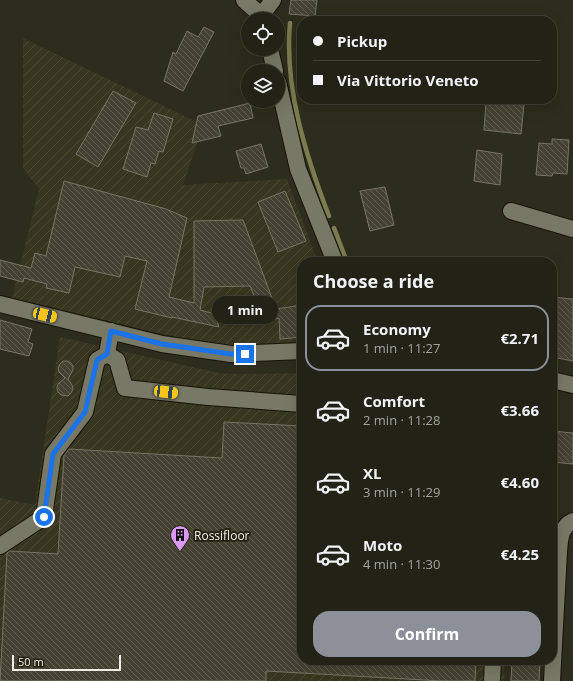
<!DOCTYPE html>
<meta charset="utf-8">
<style>
body{margin:0;font-family:"Open Sans",sans-serif;background:#2e2f23;color:#f1f3f6;height:100vh;display:flex;flex-direction:column;font-size:15px;white-space:nowrap}
*{box-sizing:border-box;margin:0}
p{font-size:13px;color:#a2a4a1}
.icon{flex:none;width:22px;height:22px;fill:none;stroke:currentColor;stroke-width:2;stroke-linecap:round;stroke-linejoin:round}
.map{position:relative;flex:1;overflow:hidden}
.details{position:absolute;left:297px;top:257px;width:260px;height:408px;display:flex;flex-direction:column;background:#222216;border-radius:16px;box-shadow:0 4px 16px #0002,0 0 0 1px #3f3f35}
.details>*{flex:none}
.guide{position:absolute;left:297px;top:16px;width:260px;height:88px;border-radius:16px;box-shadow:0 4px 16px #0002,0 0 0 1px #3f3f35;display:grid;align-content:center;height:88px;padding:0 16px;background:#222216}
.tools{position:absolute;left:241px;top:12px;display:grid;gap:8px}
.tools a{display:grid;place-items:center;width:44px;height:44px;border-radius:50%;background:#222216;box-shadow:0 4px 16px #0002,0 0 0 1px #3f3f35;font-size:20px}
.scale{position:absolute;left:12px;bottom:10px;width:109px;box-sizing:border-box;padding-left:4px;border:2px solid #efeee5;border-top:0;font-size:11px;line-height:14px;white-space:nowrap;color:#efeee5;-webkit-text-stroke:3px #242314;paint-order:stroke}
.end{position:absolute;width:18px;height:18px;margin:-9px;border:5px solid #1a73e8;background:#fff;box-shadow:0 0 0 2px #fff}
.from{border-radius:50%}
.bubble{position:absolute;height:28px;border-radius:14px;background:#222216;box-shadow:0 4px 16px #0002,0 0 0 1px #3f3f35;font-size:13px;font-weight:700;line-height:28px;text-align:center}
.car{position:absolute;width:12px;height:24px;margin:-12px -6px;border-radius:5px;box-shadow:0 0 3px 1px #0007;background:linear-gradient(#f5c518 24%,#345 0 40%,#f5c518 0 76%,#345 0 86%,#f5c518 0)}
.guide b{display:flex;align-items:center;gap:14px;height:38px;font-size:15px}
.guide b+b{border-top:1px solid #3f3f35}
.guide i{width:10px;height:10px;background:#f1f3f6}
ul{padding:0;list-style:none}
li{display:flex;align-items:center;gap:12px;height:66px;margin:0 8px 6px;padding:0 8px;border:2px solid transparent;border-radius:16px}
li div{flex:1}
li b{display:block;font-size:15px}
li em{font-style:normal;font-weight:700}
li.selected{border-color:#8c9099}
li>.icon{width:36px;height:36px;stroke-width:1.5}
h2{padding:0 16px;font-size:18px;line-height:48px}
.button{display:flex;gap:8px;margin-top:auto;padding:8px 16px}
.button a{flex:1;height:46px;border-radius:16px;background:#8c9099;color:#fff;font-size:16px;font-weight:700;line-height:46px;text-align:center}
.map>svg:first-child{display:block}
.industrial{fill:url(#industrial-furrows)}
.lines{fill:none;stroke-linecap:round;stroke-linejoin:round}
.stream{stroke:#7d7b50;stroke-width:4.5}
.building{fill:url(#building-back-hatch);stroke:#777665}
.minor-casing{stroke:#161507;stroke-width:18}
.minor{stroke:#787866;stroke-width:16}
.route{stroke:#1a73e8;stroke-width:5}
.labels{text-anchor:middle;dominant-baseline:central;stroke-width:4;stroke-linejoin:round;paint-order:stroke}
.poi-label{font-size:12px;fill:#efeee5;stroke:#242314;text-anchor:start}
</style>
<div class="map">
<svg width="573" height="681" viewBox="0 0 573 681">
<defs>
<pattern id="industrial-furrows" width="10" height="10" patternUnits="userSpaceOnUse"><rect width="10" height="10" fill="#373620"/><path d="M-1 1l2-2M0 10L10 0M9 11l2-2" fill="none" stroke="#4a4a36"/></pattern>
<pattern id="building-back-hatch" width="6" height="6" patternUnits="userSpaceOnUse"><rect width="6" height="6" fill="#444333"/><path d="M-1 5l2 2M0 0l6 6M5-1l2 2" fill="none" stroke="#5f5e50"/></pattern>
</defs>
<rect width="100%" height="100%" fill="#2d2d1d"/>
<!-- industrial -->
<path class="industrial" d="M23,38L203,125L183,185L287,179L318,262H302V347H218L12,298L39,189L23,168Z
M60,337L214,372L230,374L302,373V660H505L504,681H0V498L35,505Z"/>
<g class="lines">
<!-- stream -->
<path class="stream" d="M290,23C284,88 306,156 329,216
M334,228L347,262"/>
</g>
<!-- building -->
<path class="building" d="M291,0H317L315,16L289,14Z
M204,27L214,32L183,91L164,81L173,52L176,54L187,31L198,37Z
M113,91L136,103L98,167L76,154Z
M486,102L524,104L521,134L484,130Z
M250,103L253,118L218,126L221,136L192,143L198,116Z
M154,113L173,119L163,152L159,151L155,164L151,163L147,177L123,169L136,127L148,130Z
M552,139L569,140L567,174L553,173L552,176L536,175L539,143L552,144Z
M261,144L268,167L246,174L244,168H241L236,151Z
M477,150L502,154L500,185L474,181Z
M64,181L166,209L187,218L169,297L194,303V221L243,220L276,309L302,305V337L280,339L279,318L265,322L250,286L204,287L200,310L215,314L219,327L172,317V318L135,309L147,261L125,256L120,277L75,267L69,293L46,288L47,284L24,278L23,282L0,276V260L31,268L35,253L46,256Z
M385,187L394,225L370,231L360,191Z
M285,191L306,241L278,252L258,202Z
M552,297L573,299V361L552,357Z
M0,320L32,329L28,342L33,344L29,356L0,349Z
M63,361H67L71,363L73,366V370L68,379L72,385L73,389L71,393L68,396L61,395L58,392L57,388L58,384L65,378L59,372L58,368L60,364Z
M224,422L302,426V660H476L475,681H442L266,671V681H0L7,553L10,551L58,554L64,455L69,449L222,458Z
M552,431L573,433V464L552,462Z
M512,660H540L539,681H511Z"/>
<g class="lines">
<!-- minor casing -->
<g class="minor-casing">
<path id="minor" d="M244,0L256,11L262,19
M261,16L273,0
M270,49L275,71
M278,82L298,169L335,262
M511,211L573,229
M0,304L162,344L231,354L302,351
M107,354L117,360L125,388L208,397L302,404
M552,380L573,385
M0,546L44,517L53,454L85,412L97,360L107,354L111,331
M492,681L493,660
M552,681L559,552C560,540 560,527 573,521"/>
</g>
<!-- minor -->
<use href="#minor" class="minor"/>
</g>
<g class="lines">
<!-- route -->
<path class="route" d="M44,517L53,454L85,412L97,360L107,354L111,331L162,344L231,354H245"/>
</g>
<!-- icons -->
<defs>
<g id="building-pin" transform="scale(1)"><path d="M0 17L-7.5 6A9.5 9.5 0 1 1 7.5 6Z" fill="#db99f6" stroke="#242314"/><path d="M-4-6H4V6H1V3H-1V6H-4ZM-2.5-4.3h1.7v1.8h-1.7ZM.8-4.3h1.7v1.8H.8ZM-2.5-1h1.7V.8h-1.7ZM.8-1h1.7V.8H.8Z" fill="#111"/></g>
</defs>
<g fill-rule="evenodd">
<use href="#building-pin" x="180" y="535"/>
</g>
<g class="labels">
<!-- poi labels -->
<g class="poi-label">
<text x="194" y="535">Rossifloor</text>
</g>
</g>
</svg>
<div class="tools">
<a><svg class="icon" aria-label="locate" viewBox="0 0 24 24"><circle cx="12" cy="12" r="6"/><path d="M12 2v4M12 18v4M2 12h4M18 12h4"/></svg></a>
<a><svg class="icon" aria-label="layers" viewBox="0 0 24 24"><path d="M12 4l9 5-9 5-9-5zM3 14l9 5 9-5"/></svg></a>
</div>
<div class="scale">50 m</div>
<i class="end from" style="left:44px;top:517px"></i>
<i class="end" style="left:245px;top:354px"></i>
<div class="bubble" style="left:212px;top:296px;width:66px">1 min</div>
<i class="car" style="left:45px;top:315px;rotate:103deg"></i>
<i class="car" style="left:166px;top:392px;rotate:97deg"></i>
<div class="guide">
<b><i class="from"></i>Pickup</b>
<b><i></i>Via Vittorio Veneto</b>
</div>
<section class="details">
<h2>Choose a ride</h2>
<ul>
<li class="selected"><svg class="icon" aria-label="car" viewBox="0 0 24 24"><path d="M5 17H2v-5l4-1 3-4h7l3 4 3 1v5h-3M9 17h6M6 11h13"/><circle cx="7" cy="17" r="2"/><circle cx="17" cy="17" r="2"/></svg><div><b>Economy</b><p>1 min · 11:27</p></div><em>€2.71</em></li>
<li><svg class="icon" aria-label="car" viewBox="0 0 24 24"><path d="M5 17H2v-5l4-1 3-4h7l3 4 3 1v5h-3M9 17h6M6 11h13"/><circle cx="7" cy="17" r="2"/><circle cx="17" cy="17" r="2"/></svg><div><b>Comfort</b><p>2 min · 11:28</p></div><em>€3.66</em></li>
<li><svg class="icon" aria-label="car" viewBox="0 0 24 24"><path d="M5 17H2v-5l4-1 3-4h7l3 4 3 1v5h-3M9 17h6M6 11h13"/><circle cx="7" cy="17" r="2"/><circle cx="17" cy="17" r="2"/></svg><div><b>XL</b><p>3 min · 11:29</p></div><em>€4.60</em></li>
<li><svg class="icon" aria-label="car" viewBox="0 0 24 24"><path d="M5 17H2v-5l4-1 3-4h7l3 4 3 1v5h-3M9 17h6M6 11h13"/><circle cx="7" cy="17" r="2"/><circle cx="17" cy="17" r="2"/></svg><div><b>Moto</b><p>4 min · 11:30</p></div><em>€4.25</em></li>
</ul>
<div class="button"><a>Confirm</a></div>
</section>
</div>
